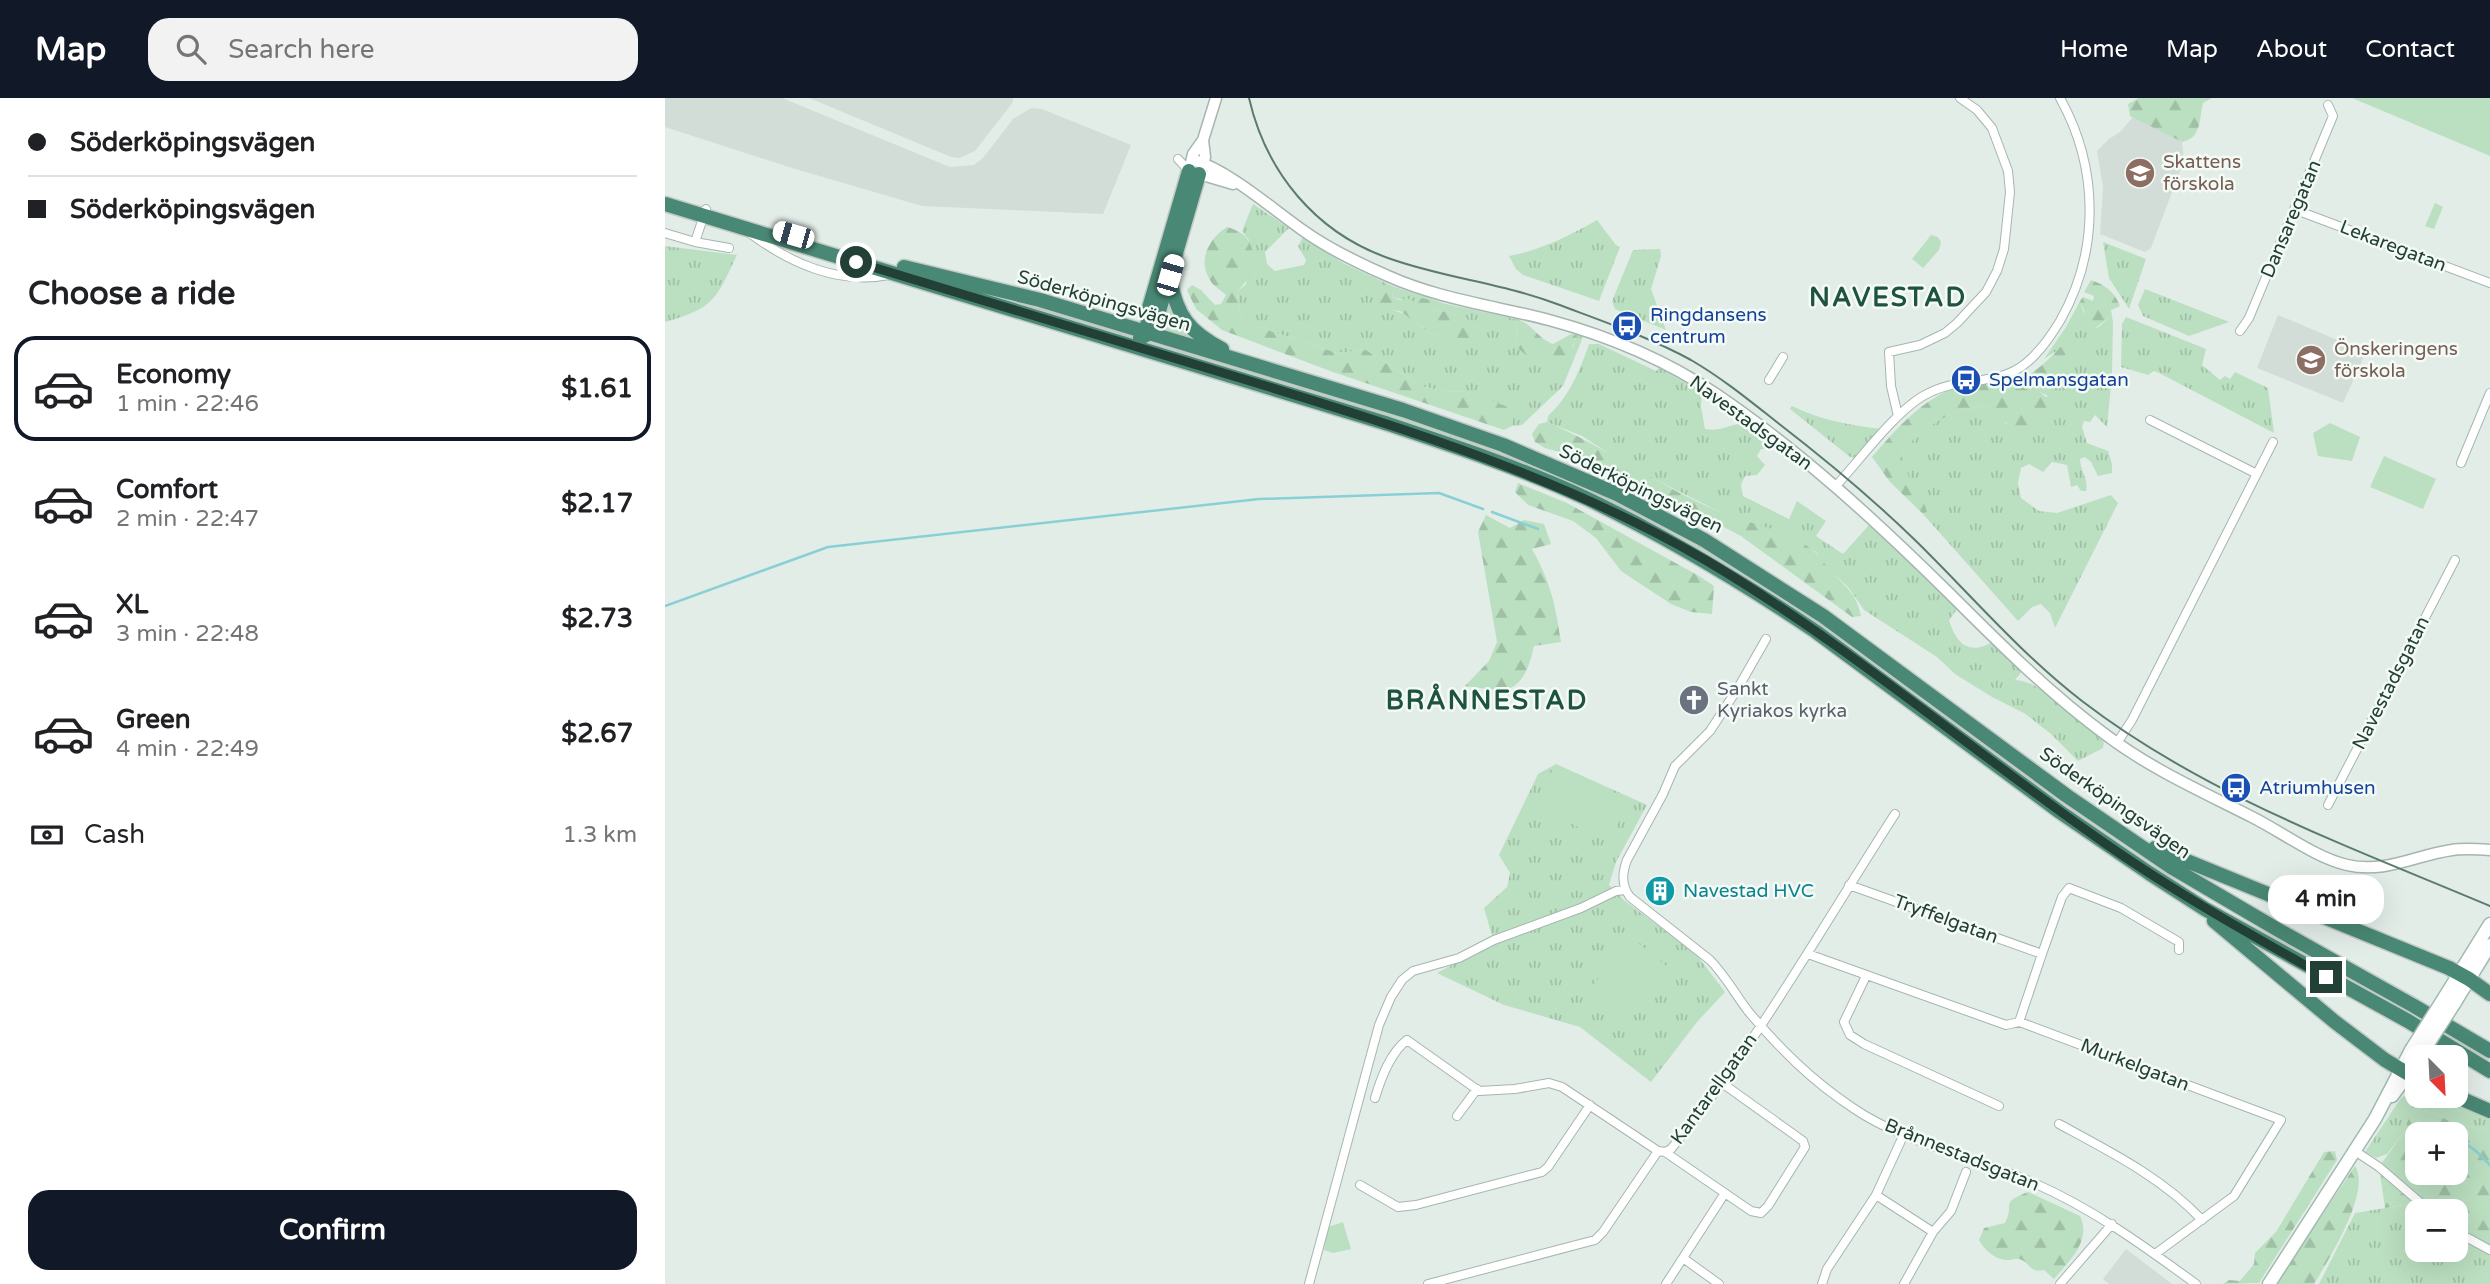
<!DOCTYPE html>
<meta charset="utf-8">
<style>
body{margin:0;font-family:"Varela Round",sans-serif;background:#f2f2f2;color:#202124;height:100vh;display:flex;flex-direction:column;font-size:26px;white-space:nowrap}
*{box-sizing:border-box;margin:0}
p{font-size:23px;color:#757577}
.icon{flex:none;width:38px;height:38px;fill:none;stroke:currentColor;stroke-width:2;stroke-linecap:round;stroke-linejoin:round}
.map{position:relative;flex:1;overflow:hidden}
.sheet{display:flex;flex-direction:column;background:#fff;width:665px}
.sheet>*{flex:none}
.guide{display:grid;align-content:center;height:154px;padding:0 28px;background:#fff}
.needle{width:46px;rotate:156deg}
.controls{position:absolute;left:1740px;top:947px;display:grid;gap:14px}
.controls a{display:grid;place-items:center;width:63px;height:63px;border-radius:14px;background:#fff;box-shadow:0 7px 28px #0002;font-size:35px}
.end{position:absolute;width:32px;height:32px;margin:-16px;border:9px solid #224035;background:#fff;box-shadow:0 0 0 4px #fff}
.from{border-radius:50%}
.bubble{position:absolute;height:49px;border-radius:21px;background:#fff;box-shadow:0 7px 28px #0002;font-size:23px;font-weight:700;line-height:49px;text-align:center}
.car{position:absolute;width:21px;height:42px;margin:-21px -10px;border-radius:9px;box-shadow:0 0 5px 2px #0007;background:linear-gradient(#fff 24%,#345 0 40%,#fff 0 76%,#345 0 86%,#fff 0)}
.guide b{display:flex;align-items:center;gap:24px;height:66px;font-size:26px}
.guide b+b{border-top:2px solid #e0e0e0}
.guide i{width:18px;height:18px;background:#202124}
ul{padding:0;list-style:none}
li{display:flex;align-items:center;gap:21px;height:105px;margin:0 14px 10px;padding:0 14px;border:4px solid transparent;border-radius:21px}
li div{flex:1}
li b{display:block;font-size:26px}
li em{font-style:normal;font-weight:700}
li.active{border-color:#111827}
li>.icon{width:63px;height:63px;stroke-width:1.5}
h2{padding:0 28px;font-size:32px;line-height:84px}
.pay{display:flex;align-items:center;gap:18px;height:77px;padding:0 28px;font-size:26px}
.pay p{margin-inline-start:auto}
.action{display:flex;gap:14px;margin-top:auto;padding:14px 28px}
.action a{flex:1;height:80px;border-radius:21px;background:#111827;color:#fff;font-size:28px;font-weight:700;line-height:80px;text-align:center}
header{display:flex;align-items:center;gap:42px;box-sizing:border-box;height:98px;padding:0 35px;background:#111827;color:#fff}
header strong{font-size:33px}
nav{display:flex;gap:38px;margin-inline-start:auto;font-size:24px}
.search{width:490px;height:63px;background:#f2f2f2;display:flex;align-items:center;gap:18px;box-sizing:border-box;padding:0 24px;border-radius:21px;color:#757577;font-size:26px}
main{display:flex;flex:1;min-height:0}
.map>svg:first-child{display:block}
.built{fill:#d1ddd6}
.grass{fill:url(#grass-tufts)}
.forest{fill:url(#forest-firs);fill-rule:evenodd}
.green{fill:#bbdfc1}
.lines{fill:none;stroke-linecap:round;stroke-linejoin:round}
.stream{stroke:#89d0d4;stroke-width:2.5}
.minor-casing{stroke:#a5b6af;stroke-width:10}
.tertiary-casing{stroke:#a5b6af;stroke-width:13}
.secondary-casing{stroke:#a1baaf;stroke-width:15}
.trunk-casing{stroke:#c1cac6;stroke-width:17}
.minor{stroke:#fff;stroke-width:8}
.tertiary{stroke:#fff;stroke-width:10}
.secondary{stroke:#fff;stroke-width:12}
.trunk{stroke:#498874;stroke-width:14}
.tram{stroke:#5c7b70;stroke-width:2}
.secondary-bridge-casing{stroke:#a1baaf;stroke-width:15;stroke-linecap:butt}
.secondary-bridge{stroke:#fff;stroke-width:12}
.route{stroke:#224035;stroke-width:9}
.labels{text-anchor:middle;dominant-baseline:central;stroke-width:5;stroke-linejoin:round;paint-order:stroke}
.education-label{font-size:19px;fill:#785e54;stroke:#f4faf6;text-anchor:start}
.street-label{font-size:19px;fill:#224035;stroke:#f4faf6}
.transit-label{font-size:19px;fill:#164399;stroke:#f4faf6;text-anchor:start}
.worship-label{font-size:19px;fill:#5b616d;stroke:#f4faf6;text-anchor:start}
.culture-label{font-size:19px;fill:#0d838f;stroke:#f4faf6;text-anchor:start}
.district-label{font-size:26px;font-weight:bold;letter-spacing:2px;fill:#1d5340;stroke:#f4faf6}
</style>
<header>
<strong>Map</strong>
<div class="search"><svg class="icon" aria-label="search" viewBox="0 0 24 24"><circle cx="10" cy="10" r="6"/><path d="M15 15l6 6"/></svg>Search here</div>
<nav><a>Home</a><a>Map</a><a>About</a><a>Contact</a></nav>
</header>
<main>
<section class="sheet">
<div class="guide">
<b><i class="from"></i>Söderköpingsvägen</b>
<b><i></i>Söderköpingsvägen</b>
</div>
<h2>Choose a ride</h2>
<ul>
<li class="active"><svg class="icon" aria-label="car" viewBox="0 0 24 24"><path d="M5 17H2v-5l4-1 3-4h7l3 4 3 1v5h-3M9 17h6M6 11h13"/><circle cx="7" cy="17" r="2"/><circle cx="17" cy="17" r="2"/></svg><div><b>Economy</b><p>1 min · 22:46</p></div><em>$1.61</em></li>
<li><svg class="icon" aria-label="car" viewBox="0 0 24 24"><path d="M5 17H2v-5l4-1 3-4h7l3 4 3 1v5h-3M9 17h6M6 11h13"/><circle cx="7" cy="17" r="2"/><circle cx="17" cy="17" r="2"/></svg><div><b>Comfort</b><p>2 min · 22:47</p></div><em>$2.17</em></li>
<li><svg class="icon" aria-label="car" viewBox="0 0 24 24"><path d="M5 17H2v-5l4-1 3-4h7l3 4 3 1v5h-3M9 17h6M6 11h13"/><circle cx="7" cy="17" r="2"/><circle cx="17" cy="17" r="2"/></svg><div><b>XL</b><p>3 min · 22:48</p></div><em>$2.73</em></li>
<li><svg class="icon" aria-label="car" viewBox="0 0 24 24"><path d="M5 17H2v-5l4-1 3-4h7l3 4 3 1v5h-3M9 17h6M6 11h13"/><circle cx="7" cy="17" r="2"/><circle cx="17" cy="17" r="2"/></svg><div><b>Green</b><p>4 min · 22:49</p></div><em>$2.67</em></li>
</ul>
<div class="pay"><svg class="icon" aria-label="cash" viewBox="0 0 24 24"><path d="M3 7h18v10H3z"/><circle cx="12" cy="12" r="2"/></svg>Cash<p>1.3 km</p></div>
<div class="action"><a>Confirm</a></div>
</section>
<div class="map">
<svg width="1825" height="1186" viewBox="0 0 1825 1186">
<defs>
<pattern id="grass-tufts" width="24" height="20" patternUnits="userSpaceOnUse" patternTransform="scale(1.75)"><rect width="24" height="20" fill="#bbdfc1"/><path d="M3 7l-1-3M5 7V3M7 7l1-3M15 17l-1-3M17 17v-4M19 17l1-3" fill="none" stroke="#a0c0a6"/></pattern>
<pattern id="forest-firs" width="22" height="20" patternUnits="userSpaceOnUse" patternTransform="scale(1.75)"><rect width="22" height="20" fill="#bbdfc1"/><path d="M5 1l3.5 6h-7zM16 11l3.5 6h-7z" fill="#a0c0a6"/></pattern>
</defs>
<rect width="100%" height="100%" fill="#e3ede8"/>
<!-- built -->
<path class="built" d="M0,0H117L285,69L309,67L318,60L348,21L366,10L377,11L466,47L438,116L257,108L127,70L0,29Z
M144,0H348V4L310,53L294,60L286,59Z
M1468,19L1517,44L1519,62L1486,150L1480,154L1435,136L1438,89L1432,53L1444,41L1455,34Z
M1613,217L1701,254L1678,305L1592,270Z
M1461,1151L1507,1186H1444L1438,1181Z"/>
<!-- grass -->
<path class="grass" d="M588,106L624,130L600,154L602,166L610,173L639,167L641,162L633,148L638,139L678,165L723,186L710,194L723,212C742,213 748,224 763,233C774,240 785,239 797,240L805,225L801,220L788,217L782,213L774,214L751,205L727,199L730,189L781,206L851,221L852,246L908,249L912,237L918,239L898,288L857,327L847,328L848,316L800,293L782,294L756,288L701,252L672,255L581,225L574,217L572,194L581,186L584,142L577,133Z
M932,122L951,147L955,149L934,203L858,177L851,171L844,158C876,152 904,138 932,122Z
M1438,144L1481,161L1464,211L1444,180Z
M0,148L72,157C51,201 50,210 0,224Z
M995,151L996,158L986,191L1001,232L950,211L947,203L968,152Z
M292,187L409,217L471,236L467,238L453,237Z
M1480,191L1564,224L1524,238L1478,218L1473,207Z
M502,195L533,243L492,236Z
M1415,203L1418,213L1432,230L1447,218L1448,225L1447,277L1442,329L1430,317L1425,324L1419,323L1417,329L1422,345L1443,353L1447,366V375L1433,378L1426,364L1420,359L1415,361C1415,372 1424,382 1421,393H1416L1412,387L1406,389L1402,367L1387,364L1378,374L1364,366L1356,370L1353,385L1356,400L1374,413L1392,415L1446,397L1453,405L1390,530L1385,515L1376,506L1367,509L1353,523L1258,416L1262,414C1258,394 1238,379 1237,358C1237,352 1241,348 1245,344C1268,322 1292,310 1324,308L1341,326L1383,298L1375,294L1374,286L1405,240L1393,252L1379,261L1401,229Z
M1461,219L1541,251L1537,267L1555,282L1560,278L1565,281L1570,274L1603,290L1609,335L1494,275L1489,273L1483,277L1456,269L1457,226Z
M492,243C636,288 784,327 922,389C1009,428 1091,479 1168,534L1170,538L1021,446L711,316L502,250Z
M924,246H934L991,273L994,270L1037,294L1036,309L1040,331C1053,333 1057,330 1069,327C1084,322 1099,338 1111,346L1106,351H1096L1092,358L1100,367L1092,377L1080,378L1076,387L1078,398L1124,421L1132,403L1161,423L1151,438L1178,456L1204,427L1293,510L1284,522C1291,545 1303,557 1326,545L1358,572L1350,582C1381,584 1415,625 1439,644L1438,650L1413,663L1386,636L1359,615L1327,599L1290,576L1272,559L1199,512L1183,489L1163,471L1151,454L1130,441L1057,415L965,369L917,338L882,324L883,318C904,299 915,272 924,246Z
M1127,308C1155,322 1185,327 1216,331L1190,360L1185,359L1125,311Z
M891,666L982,707L951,764L944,787L960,803L1031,856L1060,894L1032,924L986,984L915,929L839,907L772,875L829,845L819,810L842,789L845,775L834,757L873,676Z
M1749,992H1752V998H1772L1825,1020V1034L1787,1024L1760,1012L1744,1021L1738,1035L1722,1056L1711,1060L1700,1054L1736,1000Z
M1757,1104L1765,1113H1752V1152H1790V1133L1825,1152V1186H1654L1690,1115Z"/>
<!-- forest -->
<path class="forest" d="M1474,0H1547L1538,5C1534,21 1537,40 1517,44L1465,18L1463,6Z
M562,129C587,136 589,150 589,174L572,194L574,217L581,225L672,255L701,252L756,288L782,294L800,293L843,309L849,316L847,328L839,332L665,273L557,232L531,211L522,192L527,187L536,192L550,207L556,206L561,197C556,192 548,188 545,182C532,162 544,140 562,129Z
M1426,182C1440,187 1449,193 1455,208L1446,212L1447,218L1427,232L1415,203L1418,199L1428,203L1429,198L1419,194Z
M723,186L730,189L727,199L735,202L742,200L751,205L757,200L764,202L768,212L774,214L782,213L788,217L802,220L805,225L814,227L819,238L814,245L797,240V249L792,254L784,250L776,239L764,234L735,213L723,212L709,201V194Z
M851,221C867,225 873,241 888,246L906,236L912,237C901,273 876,273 852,249Z
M1405,239L1412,244L1374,286L1375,294L1394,310C1383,324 1357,335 1339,324C1333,321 1328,313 1324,308C1292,310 1268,322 1245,345C1241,348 1237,352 1237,358C1239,379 1258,394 1262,414L1258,416L1225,384L1207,359C1233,329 1257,301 1296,287C1310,282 1324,285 1339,285C1364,285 1389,256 1405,239Z
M882,324C943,350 996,390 1058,415C1087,427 1127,432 1151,455C1156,459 1159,466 1164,471C1180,489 1191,494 1196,518L1187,519L1076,438L958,377L912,359L880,350L870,344L867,336L874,326Z
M853,385L902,405L1034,478L1049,488L1047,516L1026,514L1006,506L956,473L931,440L908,423L863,407L850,394Z
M821,417L845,430L859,422L879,426L886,446L867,451C886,485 890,506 896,544L869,548C865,564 860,588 839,592C830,593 811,589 800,588L824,563L832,544L813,434Z
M1760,1012L1787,1024L1825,1034V1152L1790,1133V1113H1765L1757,1104L1720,1110L1714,1069L1738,1035L1744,1020ZM1752,1036H1790V1074H1752Z
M1670,1053L1672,1062L1594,1185L1558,1186L1564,1182L1575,1183L1589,1166L1590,1155L1611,1134L1659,1054Z
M1690,1068C1707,1093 1663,1163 1649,1186H1611Z
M1363,1094L1415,1118C1427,1143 1404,1163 1389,1181L1379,1172C1364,1176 1366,1164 1354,1161C1349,1160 1348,1162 1342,1162C1331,1162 1319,1152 1314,1142L1319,1130L1340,1125C1351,1105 1333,1106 1363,1094Z"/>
<!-- green -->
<path class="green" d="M1687,0H1825V58Z
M1770,105L1778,109L1769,131L1760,128Z
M1266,137L1273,139L1276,144L1274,152L1258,170L1247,161Z
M1665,325L1695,339L1687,363L1653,358L1648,335Z
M1719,358L1771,381L1758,411L1705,389Z
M889,669L963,705L944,744L870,708Z
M967,840L1005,871L956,930L918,899Z
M678,1124L686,1151L668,1155L659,1152L663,1129Z"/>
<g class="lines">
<!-- stream -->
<path class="stream" d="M827,414L873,431
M0,508L163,449L594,401L774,395L818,411
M1801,1046L1811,1053L1825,1067"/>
<!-- minor casing -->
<g class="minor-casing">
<path id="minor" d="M513,61L524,73
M1631,112L1825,185
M0,135L30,144L64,150
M86,136C125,165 174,187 223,177
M30,144L41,111
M1575,233L1584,220L1668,18L1663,7
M1104,282L1118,259
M1233,318L1226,288L1224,254L1255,247L1280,235L1292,225L1321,194L1332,173L1339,151L1345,94L1343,73L1327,30L1312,12L1295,0
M1485,322L1592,376
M1796,365L1825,295
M1170,389C1194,363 1229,315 1258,298C1290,279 1322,287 1349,273C1369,263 1384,241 1395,223C1435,153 1434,70 1395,0
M1101,541L1073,590L1045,633L1010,668L998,696L962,762C957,775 956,787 965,799L1045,862C1060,877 1070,896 1083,913C1115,951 1146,982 1188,1010C1239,1045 1312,1060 1369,1085C1428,1111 1479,1148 1531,1186
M1452,645L1467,622L1608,344
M1663,707L1790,462
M1184,787L1377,856L1397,799L1404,790L1456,810L1514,844V852
M1143,856L1341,927L1354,924L1360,926L1616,1022L1569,1098L1490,1156
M1201,878L1179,924L1185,937L1199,946L1334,1008
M1354,924L1377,856
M710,1000C716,980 725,955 742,942L814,993L850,991L884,985L897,989L993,1053L1000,1054L1006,1051C1091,947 1157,829 1230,716
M792,1018L812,991
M1394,1026C1444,1053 1498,1080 1537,1122
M1690,1053L1714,1069L1765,1113
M1000,1054L1086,1113L1096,1115L1103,1108L1140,1049L1138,1043L1057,985
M695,1087L733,1109L751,1107L877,1074L883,1069L925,1007
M1211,1097L1268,1134
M1790,1133L1825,1152
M1018,1160L1054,1186
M644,1186L714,927L726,899L737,882L748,873L794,860L829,842L916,810L951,793L960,792
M763,1186L930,1142L938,1134L993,1053
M1001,1186L1060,1095
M1157,1186L1162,1171L1211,1097L1239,1036
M1239,1186L1268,1134L1286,1113L1301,1074
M1395,1186L1447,1126"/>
</g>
<!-- tertiary casing -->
<g class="tertiary-casing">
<path id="tertiary" d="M538,42L528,56L524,73L568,86
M527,61C567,75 601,106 636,131C662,150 693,165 723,178C774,201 830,208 884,222C943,238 1001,262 1051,296C1135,353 1211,423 1283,494C1333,544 1384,595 1441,637C1486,671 1538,694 1587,719C1617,734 1651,760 1682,767C1720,776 1751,757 1787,752C1799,750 1812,751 1825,752
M536,72L540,59L538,42L551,0"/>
</g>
<!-- secondary casing -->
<g class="secondary-casing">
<path id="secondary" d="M1779,900L1825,826
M1789,906L1825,847
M1727,998L1752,964
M1604,1186L1710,1021L1746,952"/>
</g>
<!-- trunk casing -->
<g class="trunk-casing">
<path id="trunk" d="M0,106L717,324C786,347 856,370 923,401C1002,439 1077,484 1150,533L1395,714L1484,775L1540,811L1743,923L1825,973
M239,169L375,202L738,312L838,347L952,396L1039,442L1158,518L1402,698L1506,769L1615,833L1749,908L1825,953
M505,181C512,218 524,234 557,251
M482,232L484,210L524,73
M475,240L483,236L490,227L534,76
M1490,750L1784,870L1804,881L1825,896
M1549,823L1670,924L1720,962L1752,981
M1790,998L1825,1013"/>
</g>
<!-- minor -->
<use href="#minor" class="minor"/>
<!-- tertiary -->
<use href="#tertiary" class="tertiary"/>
<!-- secondary -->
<use href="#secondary" class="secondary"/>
<!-- trunk -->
<use href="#trunk" class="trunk"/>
<!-- tram -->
<path class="tram" d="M584,0C601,74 650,134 723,160C778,180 837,185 892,206C937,223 984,239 1026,262C1057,280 1085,303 1113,325C1161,362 1208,401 1252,444C1306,497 1356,556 1417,603C1538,696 1685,749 1825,808"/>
<!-- secondary-bridge casing -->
<g class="secondary-bridge-casing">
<path id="secondary-bridge" d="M1746,952L1779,900
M1756,957L1789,906"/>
</g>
<!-- secondary-bridge -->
<use href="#secondary-bridge" class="secondary-bridge"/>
</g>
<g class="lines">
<!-- route -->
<path class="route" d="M191,164C323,203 455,243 588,284C744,332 900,380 1042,463C1182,546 1307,653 1441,746C1511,795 1586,837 1661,879"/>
</g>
<!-- icons -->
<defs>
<g id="school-disc" transform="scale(1.575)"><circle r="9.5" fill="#8d6e63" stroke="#f4faf6"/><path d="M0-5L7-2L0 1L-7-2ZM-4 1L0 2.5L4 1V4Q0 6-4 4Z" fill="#fff"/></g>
<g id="bus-disc" transform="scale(1.575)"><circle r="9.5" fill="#1a4fb4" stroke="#f4faf6"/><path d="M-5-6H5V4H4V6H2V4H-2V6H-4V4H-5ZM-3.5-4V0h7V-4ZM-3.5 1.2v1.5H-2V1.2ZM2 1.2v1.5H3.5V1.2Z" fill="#fff"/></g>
<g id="church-disc" transform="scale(1.575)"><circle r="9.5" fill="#6b7280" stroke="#f4faf6"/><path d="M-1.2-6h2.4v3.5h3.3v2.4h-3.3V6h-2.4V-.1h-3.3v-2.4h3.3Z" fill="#fff"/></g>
<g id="building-disc" transform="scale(1.575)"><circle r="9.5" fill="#0f9aa8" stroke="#f4faf6"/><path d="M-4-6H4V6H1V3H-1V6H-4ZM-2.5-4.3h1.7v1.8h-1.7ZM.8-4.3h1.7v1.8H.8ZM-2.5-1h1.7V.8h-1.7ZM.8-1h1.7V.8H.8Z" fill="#fff"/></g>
</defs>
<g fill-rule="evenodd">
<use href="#school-disc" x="1475" y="75"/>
<use href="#bus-disc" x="962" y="228"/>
<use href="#school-disc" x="1646" y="262"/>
<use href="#bus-disc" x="1301" y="282"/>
<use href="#church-disc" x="1029" y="602"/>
<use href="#bus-disc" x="1571" y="690"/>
<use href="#building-disc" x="995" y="793"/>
</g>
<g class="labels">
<!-- education labels -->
<g class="education-label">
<text x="1498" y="64">Skattens<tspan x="1498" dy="22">förskola</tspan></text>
<text x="1669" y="251">Önskeringens<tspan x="1669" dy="22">förskola</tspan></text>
</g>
<!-- street labels -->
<g class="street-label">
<text transform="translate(1626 121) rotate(-67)">Dansaregatan</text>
<text transform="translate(1728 148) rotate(21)">Lekaregatan</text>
<text transform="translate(439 203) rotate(16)">Söderköpingsvägen</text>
<text transform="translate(1086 325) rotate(36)">Navestadsgatan</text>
<text transform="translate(976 391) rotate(26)">Söderköpingsvägen</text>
<text transform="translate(1726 585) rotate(-63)">Navestadsgatan</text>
<text transform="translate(1450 705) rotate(35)">Söderköpingsvägen</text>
<text transform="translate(1281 821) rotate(20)">Tryffelgatan</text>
<text transform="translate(1470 967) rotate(21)">Murkelgatan</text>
<text transform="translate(1049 991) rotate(-54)">Kantarellgatan</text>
<text transform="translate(1297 1057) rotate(22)">Brånnestadsgatan</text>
</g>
<!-- transit labels -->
<g class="transit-label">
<text x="985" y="217">Ringdansens<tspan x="985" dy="22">centrum</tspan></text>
<text x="1324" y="282">Spelmansgatan</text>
<text x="1594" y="690">Atriumhusen</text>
</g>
<!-- worship labels -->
<g class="worship-label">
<text x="1052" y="591">Sankt<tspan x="1052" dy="22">Kyriakos kyrka</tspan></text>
</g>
<!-- culture labels -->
<g class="culture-label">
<text x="1018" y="793">Navestad HVC</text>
</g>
<!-- district labels -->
<g class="district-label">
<text x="1223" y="199">NAVESTAD</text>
<text x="822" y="602">BRÅNNESTAD</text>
</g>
</g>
</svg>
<div class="controls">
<a><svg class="needle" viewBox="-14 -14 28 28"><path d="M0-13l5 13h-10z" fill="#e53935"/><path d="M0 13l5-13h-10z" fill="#757577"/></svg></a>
<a>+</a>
<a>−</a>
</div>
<i class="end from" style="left:191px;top:164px"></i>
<i class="end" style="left:1661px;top:879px"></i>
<div class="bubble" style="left:1603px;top:777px;width:116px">4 min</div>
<i class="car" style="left:128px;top:137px;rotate:286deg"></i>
<i class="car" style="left:505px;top:177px;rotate:16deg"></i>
</div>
</main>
